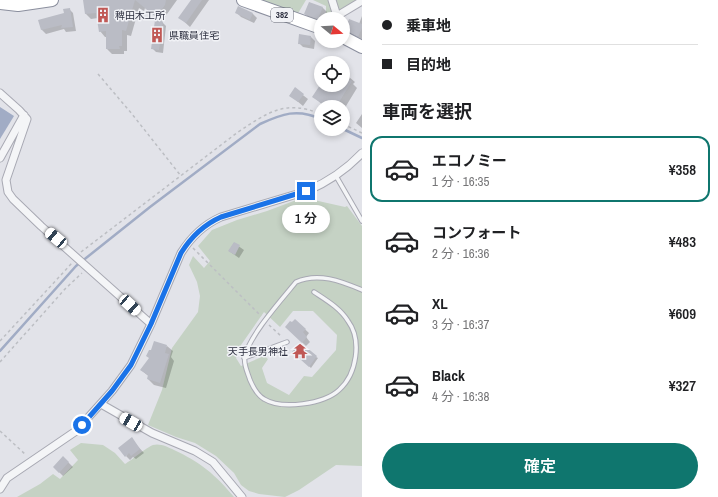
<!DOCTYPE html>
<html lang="ja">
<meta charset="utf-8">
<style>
body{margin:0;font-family:"Archivo Narrow","Noto Sans JP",sans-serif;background:#f6f6f6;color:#202124;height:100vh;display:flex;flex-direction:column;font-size:15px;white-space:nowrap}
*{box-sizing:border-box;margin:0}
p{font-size:13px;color:#757577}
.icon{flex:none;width:22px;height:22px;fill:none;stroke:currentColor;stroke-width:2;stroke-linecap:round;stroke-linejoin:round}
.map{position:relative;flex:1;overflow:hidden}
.side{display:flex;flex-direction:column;background:#fff;width:356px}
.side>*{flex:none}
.guide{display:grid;align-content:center;height:88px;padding:0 20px;background:#fff}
.needle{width:26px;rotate:108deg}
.fabs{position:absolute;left:314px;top:12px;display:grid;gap:8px}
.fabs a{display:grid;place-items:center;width:36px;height:36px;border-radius:50%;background:#fff;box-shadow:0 2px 6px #0003;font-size:20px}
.end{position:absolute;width:18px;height:18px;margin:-9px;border:5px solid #1a73e8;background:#fff;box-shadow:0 0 0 2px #fff}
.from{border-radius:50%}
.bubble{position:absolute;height:28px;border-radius:14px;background:#fff;box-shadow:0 2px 6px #0003;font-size:13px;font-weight:600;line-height:28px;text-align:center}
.car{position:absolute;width:12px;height:24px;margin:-12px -6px;border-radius:5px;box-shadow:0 0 3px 1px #0007;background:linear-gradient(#fff 24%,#345 0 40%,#fff 0 76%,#345 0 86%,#fff 0)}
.guide b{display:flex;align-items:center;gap:14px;height:38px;font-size:15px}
.guide b+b{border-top:1px solid #e0e0e0}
.guide i{width:10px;height:10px;background:#202124}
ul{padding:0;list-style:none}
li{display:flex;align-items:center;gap:12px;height:66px;margin:0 8px 6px;padding:0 12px;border:2px solid transparent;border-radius:12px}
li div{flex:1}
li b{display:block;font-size:15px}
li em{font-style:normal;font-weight:600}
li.on{border-color:#0f766e}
li>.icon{width:36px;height:36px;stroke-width:1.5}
h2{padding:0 20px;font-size:18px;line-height:48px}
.primary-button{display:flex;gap:8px;margin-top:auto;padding:8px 20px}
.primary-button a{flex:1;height:46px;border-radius:24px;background:#0f766e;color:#fff;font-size:16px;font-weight:600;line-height:46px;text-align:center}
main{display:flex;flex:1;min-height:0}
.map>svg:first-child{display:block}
.green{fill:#c5d2c4;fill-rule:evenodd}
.water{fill:#a1acc5}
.shadow{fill:#0003}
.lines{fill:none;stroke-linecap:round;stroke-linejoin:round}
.stream{stroke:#a1acc5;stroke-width:2.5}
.building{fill:#babcc5}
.service-casing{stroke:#a8a9b3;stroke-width:5.5}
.minor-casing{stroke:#a8a9b3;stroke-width:9}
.trunk-casing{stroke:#8b8f9e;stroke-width:14}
.path{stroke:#bcbec3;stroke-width:1.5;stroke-dasharray:3 3;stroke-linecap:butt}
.service{stroke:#f4f5f7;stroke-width:3.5}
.minor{stroke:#f4f5f7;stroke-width:7}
.trunk{stroke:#fff;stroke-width:12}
.route{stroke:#1a73e8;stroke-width:5}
.labels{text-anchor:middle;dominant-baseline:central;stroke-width:3;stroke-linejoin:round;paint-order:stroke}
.shield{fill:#f1f2f6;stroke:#676a76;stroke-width:1}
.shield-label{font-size:9px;font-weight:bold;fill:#2c2f3f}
.poi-label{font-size:10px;fill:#2c2f3f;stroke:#f1f2f6;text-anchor:start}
</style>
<main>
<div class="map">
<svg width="362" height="497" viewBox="0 0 362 497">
<rect width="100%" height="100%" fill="#e2e3e9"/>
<!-- green -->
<path class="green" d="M261,0H306L297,15Z
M313,0H358L326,19V6Z
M299,199L314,200L345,207L347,206L362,226V466L336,465L299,490L285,497L259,494L249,491L241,485L234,473L216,456L195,443L176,437L148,425L162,390L172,348L198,312L200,296L197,282L189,265L193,256L204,268L210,261L198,246L212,230L237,220L267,211ZM293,311H313L337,335L336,350L312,377L304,376L289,395L267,383L262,368L268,359L264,356L241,366L236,358L241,345L264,312L280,327Z
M81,443L103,445L115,453L125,464C132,460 147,447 153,445C160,443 168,447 174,450C200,462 216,475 234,497H17L40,484L53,474L60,479L78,460L70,450Z"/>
<!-- water -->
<path class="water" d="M0,107L14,116L0,139Z"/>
<!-- shadow -->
<path class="shadow" d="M84,0H177L162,21L145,8L144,11L139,8L131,36L127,35V51H124V54H112L107,49V37H105L100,31L98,18L91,19L86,14Z
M192,0H209L190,27L180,18Z
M310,3L323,8L327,12L324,19H321V22L309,18L305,14Z
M69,9L73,13L76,31L66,32L64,29L46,34L42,30L40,21L65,14Z
M237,13L253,14L257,18L254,23L241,17Z
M362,16V39L350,33L346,30L359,24Z
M162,22L166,26L163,53L156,52L152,48Z
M300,35L311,37L315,41L314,49L303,47L299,43Z
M343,72L355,82L353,84L357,88L343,111V107H325L314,97L321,85H343Z
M295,89L308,99L303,106L291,96Z
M362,114V128L356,123Z
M234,243L244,250L239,258L229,251Z
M295,320L309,333L306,337L310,342L306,346L286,327Z
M167,346L173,351L171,357L174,361L166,388L154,385L148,379H152L141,370Z
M293,352L316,357L318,358L311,368Z
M135,443L144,453L136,459L133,457L130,460L126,456Z
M63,457L73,467L63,476L54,467Z"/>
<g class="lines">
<!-- stream -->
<path class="stream" d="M343,129L362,138
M0,351L76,266L150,207L260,124C282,114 297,108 321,119"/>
</g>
<!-- building -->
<path class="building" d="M83,0H166L165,5L156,17L135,0L126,31L122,30V46H119L120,49H106V31L99,32L96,13L85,14Z
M191,0H202L186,23L178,18Z
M309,2L323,7L318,19L304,14Z
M238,6L253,13L250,20L235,13Z
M70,8L73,27L61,28L62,25L41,30L38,20L64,13L63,9Z
M349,19L362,24V28L358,37L345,30Z
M155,20L163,21L159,50L151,49Z
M299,34L311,36L310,45L298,44Z
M343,75L352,81L336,107H327L312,97L320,85H343Z
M295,87L304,94L298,102L289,96Z
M234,242L240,245L235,255L228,251Z
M295,319L306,329L303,332L307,337L302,343L285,327L290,321L292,322Z
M154,341L167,345L165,353L169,354L160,383L147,379L148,375L140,370L149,358L146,356L149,350H151Z
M300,342L317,356L309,367L292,352Z
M132,437L140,449L131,456L129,453L125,457L118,448Z
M63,456L69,462L59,473L53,467Z"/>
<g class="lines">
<!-- service casing -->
<g class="service-casing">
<path id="service" d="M336,176L362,221
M314,292C326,300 340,308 348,321C362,340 357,374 339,390C324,404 282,410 264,399C257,395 253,387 250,380C248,373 243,364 245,357C248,337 282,299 296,282C318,272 341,281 362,290
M244,358L287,342"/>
</g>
<!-- minor casing -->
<g class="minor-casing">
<path id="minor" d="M332,0L337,16
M332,19L362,1
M0,93L19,110L27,119L6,180L8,192L13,199L41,226L151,324
M0,158L24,115
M101,404L152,433L195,451L213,462L242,497
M0,489L7,478L76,431L112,391L131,365L151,324L181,253C191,237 203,225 221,217L307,191C328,182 346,170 362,153"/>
</g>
<!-- trunk casing -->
<g class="trunk-casing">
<path id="trunk" d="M243,0L321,28
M0,3L18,5L52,0
M343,37L362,47"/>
</g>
<!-- path -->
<path class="path" d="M98,74L132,114L181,176
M343,124L362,133
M193,248L261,316
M81,252L238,132C267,113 285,99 321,114
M269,325L282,337
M0,341L72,263
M0,362L65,289L82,273
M0,431L26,455"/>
<!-- service -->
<use href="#service" class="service"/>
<!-- minor -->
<use href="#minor" class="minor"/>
<!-- trunk -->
<use href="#trunk" class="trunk"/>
</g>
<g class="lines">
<!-- route -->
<path class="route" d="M82,425L112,391L131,365L151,324L181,253C191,237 203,225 221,217L306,191"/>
</g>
<!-- icons -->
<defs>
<g id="building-bare" transform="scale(1.2)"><path d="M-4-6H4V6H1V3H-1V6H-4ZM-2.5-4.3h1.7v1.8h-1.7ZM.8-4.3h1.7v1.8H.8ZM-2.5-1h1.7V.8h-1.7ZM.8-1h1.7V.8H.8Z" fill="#c05855" stroke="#f1f2f6" stroke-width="2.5" paint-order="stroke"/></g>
<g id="temple-bare" transform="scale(1.2)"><path d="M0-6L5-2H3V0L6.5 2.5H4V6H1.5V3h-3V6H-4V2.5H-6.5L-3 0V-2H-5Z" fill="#c05855" stroke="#f1f2f6" stroke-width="2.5" paint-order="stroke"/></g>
</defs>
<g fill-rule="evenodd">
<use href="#building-bare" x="103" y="15"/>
<use href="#building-bare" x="157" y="35"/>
<use href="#temple-bare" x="300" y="351"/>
</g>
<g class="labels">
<!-- shield labels -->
<rect class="shield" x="271" y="8" width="22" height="14" rx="3"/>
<g class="shield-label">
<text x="282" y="15">382</text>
</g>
<!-- poi labels -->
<g class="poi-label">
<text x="115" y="15">稗田木工所</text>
<text x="169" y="35">県職員住宅</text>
<text x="288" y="351" text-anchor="end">天手長男神社</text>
</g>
</g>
</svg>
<div class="fabs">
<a><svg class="needle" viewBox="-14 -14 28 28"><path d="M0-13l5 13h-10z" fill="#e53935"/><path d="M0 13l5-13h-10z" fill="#757577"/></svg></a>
<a><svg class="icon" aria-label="locate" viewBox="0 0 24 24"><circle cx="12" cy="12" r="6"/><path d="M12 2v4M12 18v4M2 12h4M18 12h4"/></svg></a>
<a><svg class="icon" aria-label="layers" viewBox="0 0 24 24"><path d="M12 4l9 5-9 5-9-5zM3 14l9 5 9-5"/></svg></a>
</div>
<i class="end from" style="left:82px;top:425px"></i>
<i class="end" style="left:306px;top:191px"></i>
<div class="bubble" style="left:282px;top:205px;width:48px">1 分</div>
<i class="car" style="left:56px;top:238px;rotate:310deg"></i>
<i class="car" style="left:130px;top:305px;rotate:132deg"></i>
<i class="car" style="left:131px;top:422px;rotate:300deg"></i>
</div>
<section class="side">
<div class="guide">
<b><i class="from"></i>乗車地</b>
<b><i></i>目的地</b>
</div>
<h2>車両を選択</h2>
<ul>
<li class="on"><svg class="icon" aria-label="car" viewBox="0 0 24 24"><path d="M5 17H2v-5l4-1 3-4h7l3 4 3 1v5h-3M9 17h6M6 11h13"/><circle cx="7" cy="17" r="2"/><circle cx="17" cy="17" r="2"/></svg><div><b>エコノミー</b><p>1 分 · 16:35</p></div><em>¥358</em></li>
<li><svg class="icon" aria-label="car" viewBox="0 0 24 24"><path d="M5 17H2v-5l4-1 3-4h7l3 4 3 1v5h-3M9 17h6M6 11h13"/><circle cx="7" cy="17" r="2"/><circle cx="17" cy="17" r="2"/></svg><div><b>コンフォート</b><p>2 分 · 16:36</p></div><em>¥483</em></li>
<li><svg class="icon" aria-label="car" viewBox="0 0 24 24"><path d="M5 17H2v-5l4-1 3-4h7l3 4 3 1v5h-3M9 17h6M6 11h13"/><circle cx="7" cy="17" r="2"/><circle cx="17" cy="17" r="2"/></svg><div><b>XL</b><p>3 分 · 16:37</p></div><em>¥609</em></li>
<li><svg class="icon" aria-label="car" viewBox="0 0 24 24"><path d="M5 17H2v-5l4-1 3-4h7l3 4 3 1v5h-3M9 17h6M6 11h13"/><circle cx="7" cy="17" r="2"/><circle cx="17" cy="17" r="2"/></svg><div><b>Black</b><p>4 分 · 16:38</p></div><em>¥327</em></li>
</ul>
<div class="primary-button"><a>確定</a></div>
</section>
</main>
